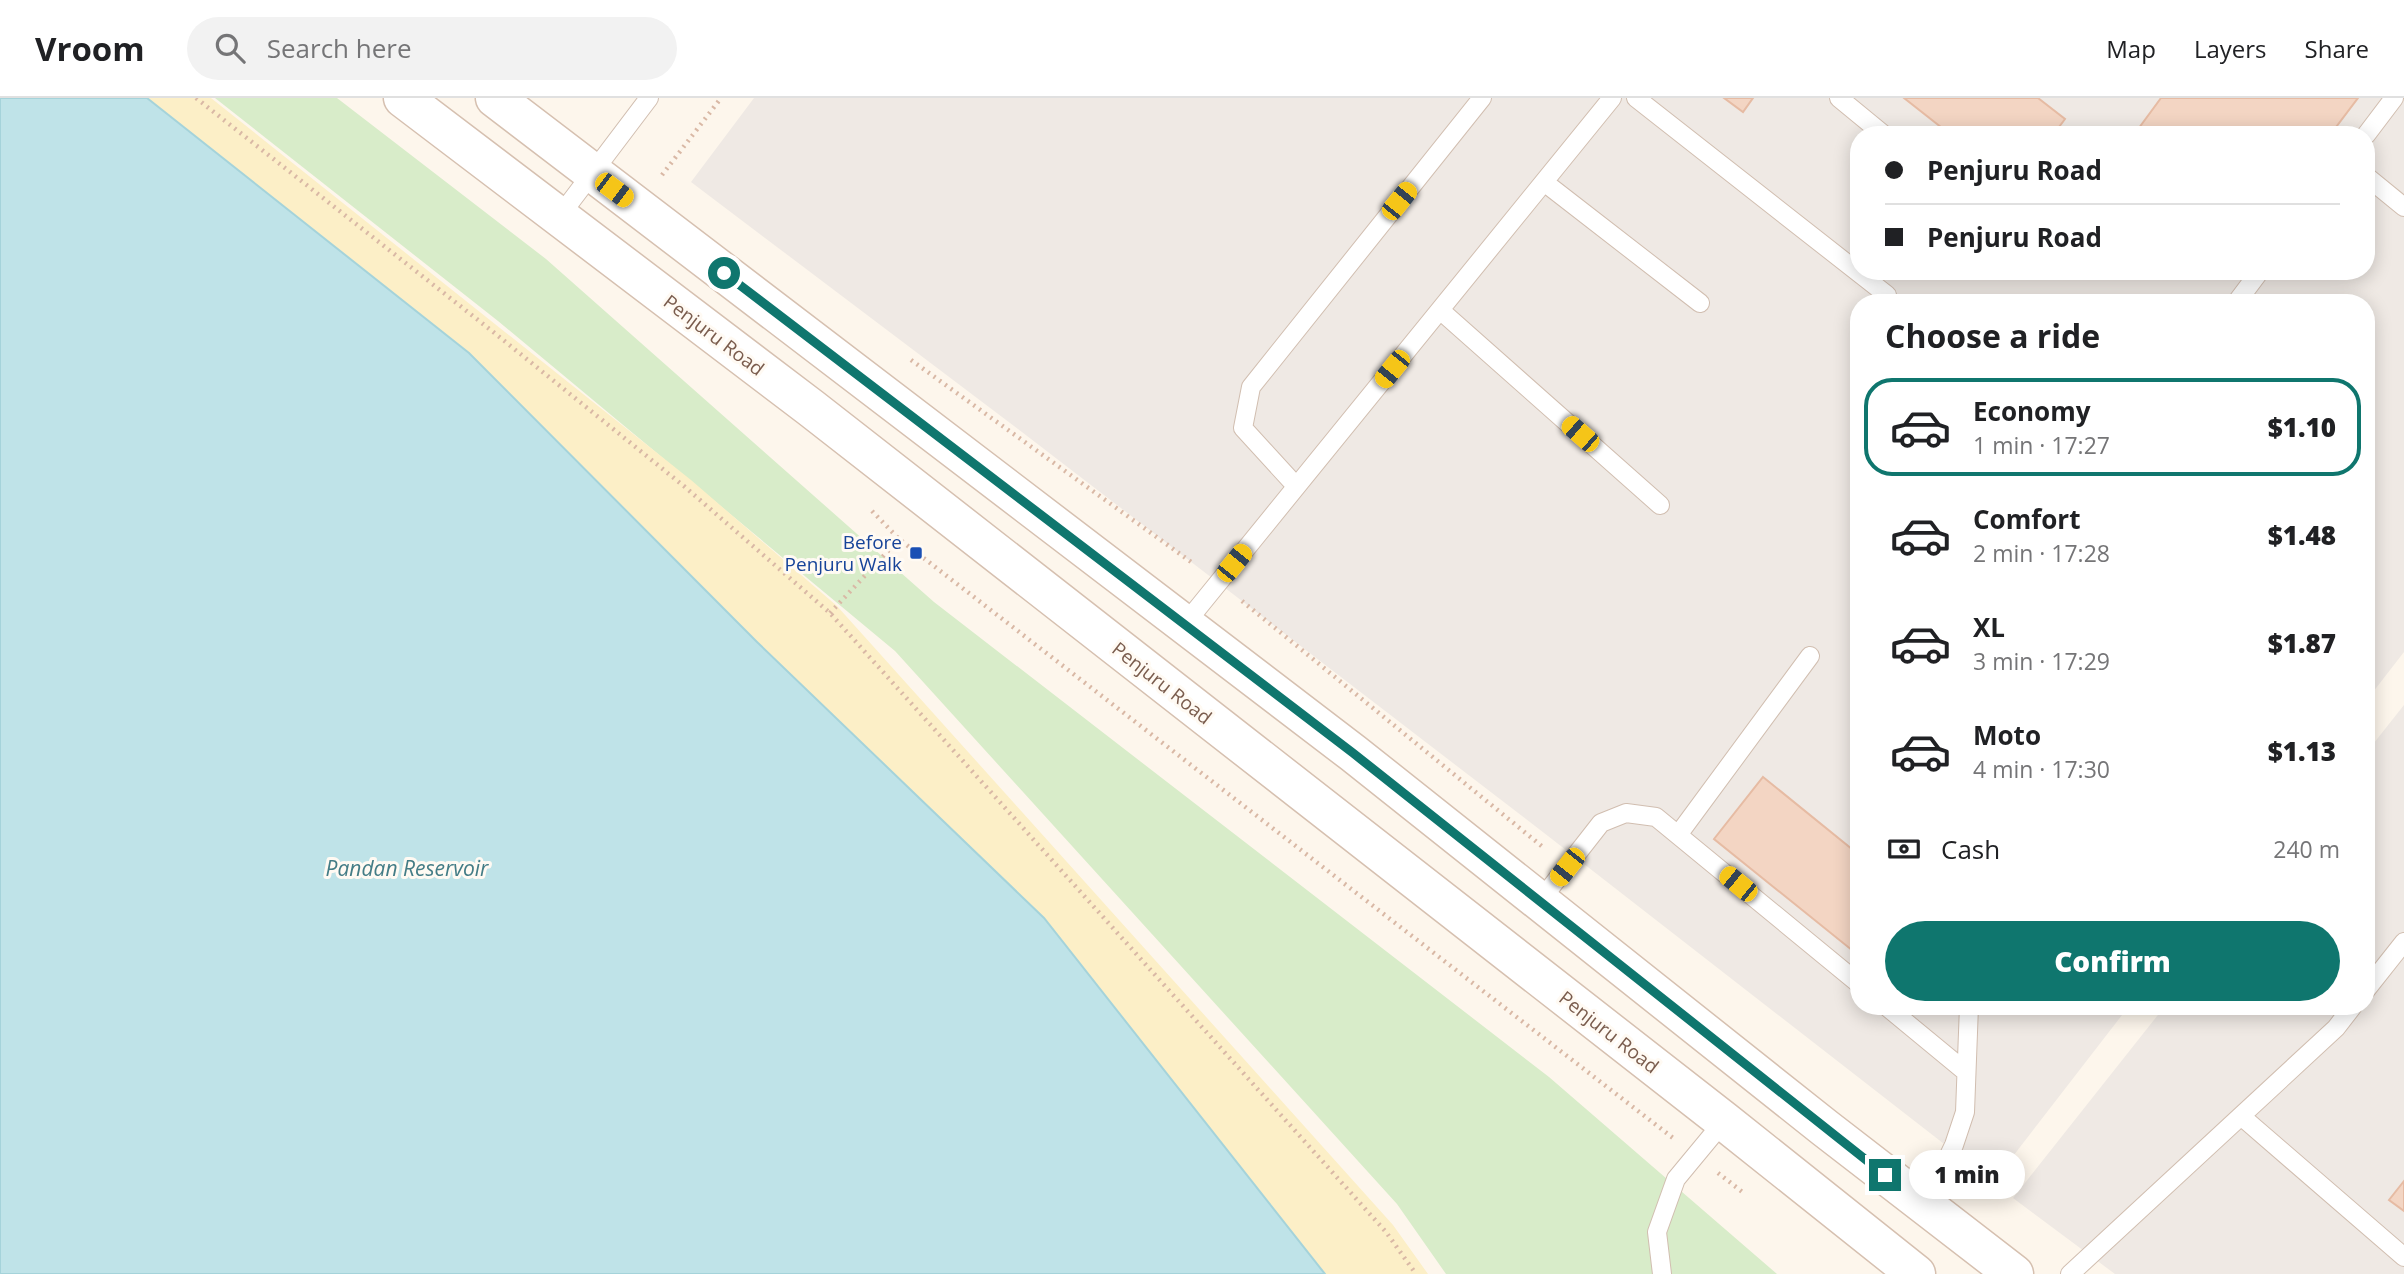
<!DOCTYPE html>
<meta charset="utf-8">
<style>
body{margin:0;font-family:"Open Sans",sans-serif;background:#f2f2f2;color:#202124;height:100vh;display:flex;flex-direction:column;font-size:26px;white-space:nowrap}
*{box-sizing:border-box;margin:0}
p{font-size:23px;color:#757577}
.icon{flex:none;width:38px;height:38px;fill:none;stroke:currentColor;stroke-width:2;stroke-linecap:round;stroke-linejoin:round}
.map{position:relative;flex:1;overflow:hidden}
.details{position:absolute;left:1850px;top:196px;width:525px;height:721px;display:flex;flex-direction:column;background:#fff;border-radius:28px;box-shadow:0 4px 18px #0003}
.details>*{flex:none}
.top-card{position:absolute;left:1850px;top:28px;width:525px;height:154px;border-radius:28px;box-shadow:0 4px 18px #0003;display:grid;align-content:center;height:154px;padding:0 35px;background:#fff}
.end{position:absolute;width:32px;height:32px;margin:-16px;border:9px solid #0f766e;background:#fff;box-shadow:0 0 0 4px #fff}
.from{border-radius:50%}
.bubble{position:absolute;height:49px;border-radius:24px;background:#fff;box-shadow:0 4px 18px #0003;font-size:23px;font-weight:800;line-height:49px;text-align:center}
.car{position:absolute;width:21px;height:42px;margin:-21px -10px;border-radius:9px;box-shadow:0 0 5px 2px #0007;background:linear-gradient(#f5c518 24%,#345 0 40%,#f5c518 0 76%,#345 0 86%,#f5c518 0)}
.top-card b{display:flex;align-items:center;gap:24px;height:66px;font-size:26px}
.top-card b+b{border-top:2px solid #e0e0e0}
.top-card i{width:18px;height:18px;background:#202124}
ul{padding:0;list-style:none}
li{display:flex;align-items:center;gap:21px;height:98px;margin:0 14px 10px;padding:0 21px;border:4px solid transparent;border-radius:28px}
li div{flex:1}
li b{display:block;font-size:26px}
li em{font-style:normal;font-weight:800}
li.on{border-color:#0f766e}
li>.icon{width:63px;height:63px;stroke-width:1.5}
h2{padding:0 35px;font-size:32px;line-height:84px}
.pay{display:flex;align-items:center;gap:18px;height:77px;padding:0 35px;font-size:26px}
.pay p{margin-inline-start:auto}
.button{display:flex;gap:14px;margin-top:auto;padding:14px 35px}
.button a{flex:1;height:80px;border-radius:42px;background:#0f766e;color:#fff;font-size:28px;font-weight:800;line-height:80px;text-align:center}
header{display:flex;align-items:center;gap:42px;box-sizing:border-box;height:98px;padding:0 35px;background:#fff;border-bottom:2px solid #e0e0e0}
header strong{font-size:33px}
nav{display:flex;gap:38px;margin-inline-start:auto;font-size:24px}
.search{width:490px;height:63px;background:#f2f2f2;display:flex;align-items:center;gap:18px;box-sizing:border-box;padding:0 24px;border-radius:38px;color:#757577;font-size:26px}
.map>svg:first-child{display:block}
.industrial{fill:#efe9e4;fill-rule:evenodd}
.green{fill:#d8ecc9}
.sand{fill:#fcefc7}
.water{fill:#bfe3e8;stroke:#a5d3da;stroke-width:2}
.building{fill:#f3d5c3;stroke:#e6bba3;stroke-width:2}
.lines{fill:none;stroke-linecap:round;stroke-linejoin:round}
.service-casing{stroke:#d1beb0;stroke-width:20}
.secondary-casing{stroke:#d6c0b0;stroke-width:41}
.path{stroke:#d9b8a5;stroke-width:4.5;stroke-dasharray:2 5;stroke-linecap:butt}
.service{stroke:#fff;stroke-width:18}
.secondary{stroke:#fff;stroke-width:38}
.route{stroke:#0f766e;stroke-width:9}
.transit-dot{fill:#1a4fb4;stroke:#fffaf3;stroke-width:2.5}
.labels{text-anchor:middle;dominant-baseline:central;stroke-width:6;stroke-linejoin:round;paint-order:stroke}
.street-label{font-size:19px;fill:#7a5c4d;stroke:#fffaf3}
.transit-label{font-size:19px;fill:#164399;stroke:#fffaf3;text-anchor:end}
.water-label{font-size:21px;font-style:italic;fill:#437c86;stroke:#fffaf3}
</style>
<header>
<strong>Vroom</strong>
<div class="search"><svg class="icon" aria-label="search" viewBox="0 0 24 24"><circle cx="10" cy="10" r="6"/><path d="M15 15l6 6"/></svg>Search here</div>
<nav><a>Map</a><a>Layers</a><a>Share</a></nav>
</header>
<div class="map">
<svg width="2404" height="1176" viewBox="0 0 2404 1176">
<rect width="100%" height="100%" fill="#fdf6ec"/>
<!-- industrial -->
<path class="industrial" d="M754,0H2404V554L2366,603V205H1858V908H2129L1993,1084L1548,738L1018,331L691,84ZM1858,37H2366V173H1858Z
M2404,607V1176H2115L2013,1100L2165,908H2366V655Z"/>
<!-- green -->
<path class="green" d="M215,0H337L546,161L934,504L1549,979L1777,1176H1446L1397,1106L895,553L498,223Z"/>
<!-- sand -->
<path class="sand" d="M147,0H211L691,382L837,508L1393,1127L1428,1176H1325L1044,820L757,544L469,255Z"/>
<!-- water -->
<path class="water" d="M0,0H147L469,255L757,544L1044,820L1325,1176H0Z"/>
<!-- building -->
<path class="building" d="M1724,0H1753L1743,14Z
M1904,0H2038L2065,21L2053,37H1951Z
M2161,0H2358L2330,37H2138L2136,34Z
M1763,679L1858,756V857L1714,741Z
M2404,1083V1113L2389,1102Z"/>
<g class="lines">
<!-- service casing -->
<g class="service-casing">
<path id="service" d="M1636,0L1887,197
M1839,0L1884,37
M2366,37L2394,0
M2366,78L2404,109
M1544,84L1700,205
M559,119L649,0
M2236,205L2260,173
M1440,212L1660,407
M1296,388L1243,330L1251,289L1482,0
M1184,527L1612,0
M1678,737L1810,558
M1540,803L1601,725L1626,715L1656,719L1858,885
M2366,892L2404,844
M1886,908L1966,974
M2241,1018L2404,1159
M1925,1107L1954,1047L1965,1014L1969,908
M1662,1176L1657,1134L1676,1081L1724,1023
M2070,1176L2336,930L2353,908"/>
</g>
<!-- secondary casing -->
<g class="secondary-casing">
<path id="secondary" d="M403,0L811,310L1724,1023L1916,1176
M495,0L1353,655L1825,1030L2014,1176"/>
</g>
<!-- path -->
<path class="path" d="M196,0L492,233L685,389L830,515L1386,1134L1416,1176
M662,77L721,0
M911,262L1194,466
M872,413L899,441L1673,1040
M1242,503L1544,750
M830,515L901,439
M1718,1075L1745,1096"/>
<!-- service -->
<use href="#service" class="service"/>
<!-- secondary -->
<use href="#secondary" class="secondary"/>
</g>
<g class="lines">
<!-- route -->
<path class="route" d="M724,175L1353,655L1885,1077"/>
</g>
<!-- markers -->
<rect class="transit-dot" x="909" y="448" width="14" height="14" rx="3.5"/>
<g class="labels">
<!-- street labels -->
<g class="street-label">
<text transform="translate(714 237) rotate(37)">Penjuru Road</text>
<text transform="translate(1162 585) rotate(38)">Penjuru Road</text>
<text transform="translate(1609 934) rotate(38)">Penjuru Road</text>
</g>
<!-- transit labels -->
<g class="transit-label">
<text x="902" y="444">Before<tspan x="902" dy="22">Penjuru Walk</tspan></text>
</g>
<!-- water labels -->
<g class="water-label">
<text x="407" y="770">Pandan Reservoir</text>
</g>
</g>
</svg>
<i class="end from" style="left:724px;top:175px"></i>
<i class="end" style="left:1885px;top:1077px"></i>
<div class="bubble" style="left:1909px;top:1052px;width:116px">1 min</div>
<i class="car" style="left:614px;top:92px;rotate:127deg"></i>
<i class="car" style="left:1399px;top:103px;rotate:39deg"></i>
<i class="car" style="left:1392px;top:271px;rotate:219deg"></i>
<i class="car" style="left:1580px;top:336px;rotate:311deg"></i>
<i class="car" style="left:1234px;top:465px;rotate:39deg"></i>
<i class="car" style="left:1567px;top:769px;rotate:218deg"></i>
<i class="car" style="left:1738px;top:786px;rotate:309deg"></i>
<div class="top-card">
<b><i class="from"></i>Penjuru Road</b>
<b><i></i>Penjuru Road</b>
</div>
<section class="details">
<h2>Choose a ride</h2>
<ul>
<li class="on"><svg class="icon" aria-label="car" viewBox="0 0 24 24"><path d="M5 17H2v-5l4-1 3-4h7l3 4 3 1v5h-3M9 17h6M6 11h13"/><circle cx="7" cy="17" r="2"/><circle cx="17" cy="17" r="2"/></svg><div><b>Economy</b><p>1 min · 17:27</p></div><em>$1.10</em></li>
<li><svg class="icon" aria-label="car" viewBox="0 0 24 24"><path d="M5 17H2v-5l4-1 3-4h7l3 4 3 1v5h-3M9 17h6M6 11h13"/><circle cx="7" cy="17" r="2"/><circle cx="17" cy="17" r="2"/></svg><div><b>Comfort</b><p>2 min · 17:28</p></div><em>$1.48</em></li>
<li><svg class="icon" aria-label="car" viewBox="0 0 24 24"><path d="M5 17H2v-5l4-1 3-4h7l3 4 3 1v5h-3M9 17h6M6 11h13"/><circle cx="7" cy="17" r="2"/><circle cx="17" cy="17" r="2"/></svg><div><b>XL</b><p>3 min · 17:29</p></div><em>$1.87</em></li>
<li><svg class="icon" aria-label="car" viewBox="0 0 24 24"><path d="M5 17H2v-5l4-1 3-4h7l3 4 3 1v5h-3M9 17h6M6 11h13"/><circle cx="7" cy="17" r="2"/><circle cx="17" cy="17" r="2"/></svg><div><b>Moto</b><p>4 min · 17:30</p></div><em>$1.13</em></li>
</ul>
<div class="pay"><svg class="icon" aria-label="cash" viewBox="0 0 24 24"><path d="M3 7h18v10H3z"/><circle cx="12" cy="12" r="2"/></svg>Cash<p>240 m</p></div>
<div class="button"><a>Confirm</a></div>
</section>
</div>
